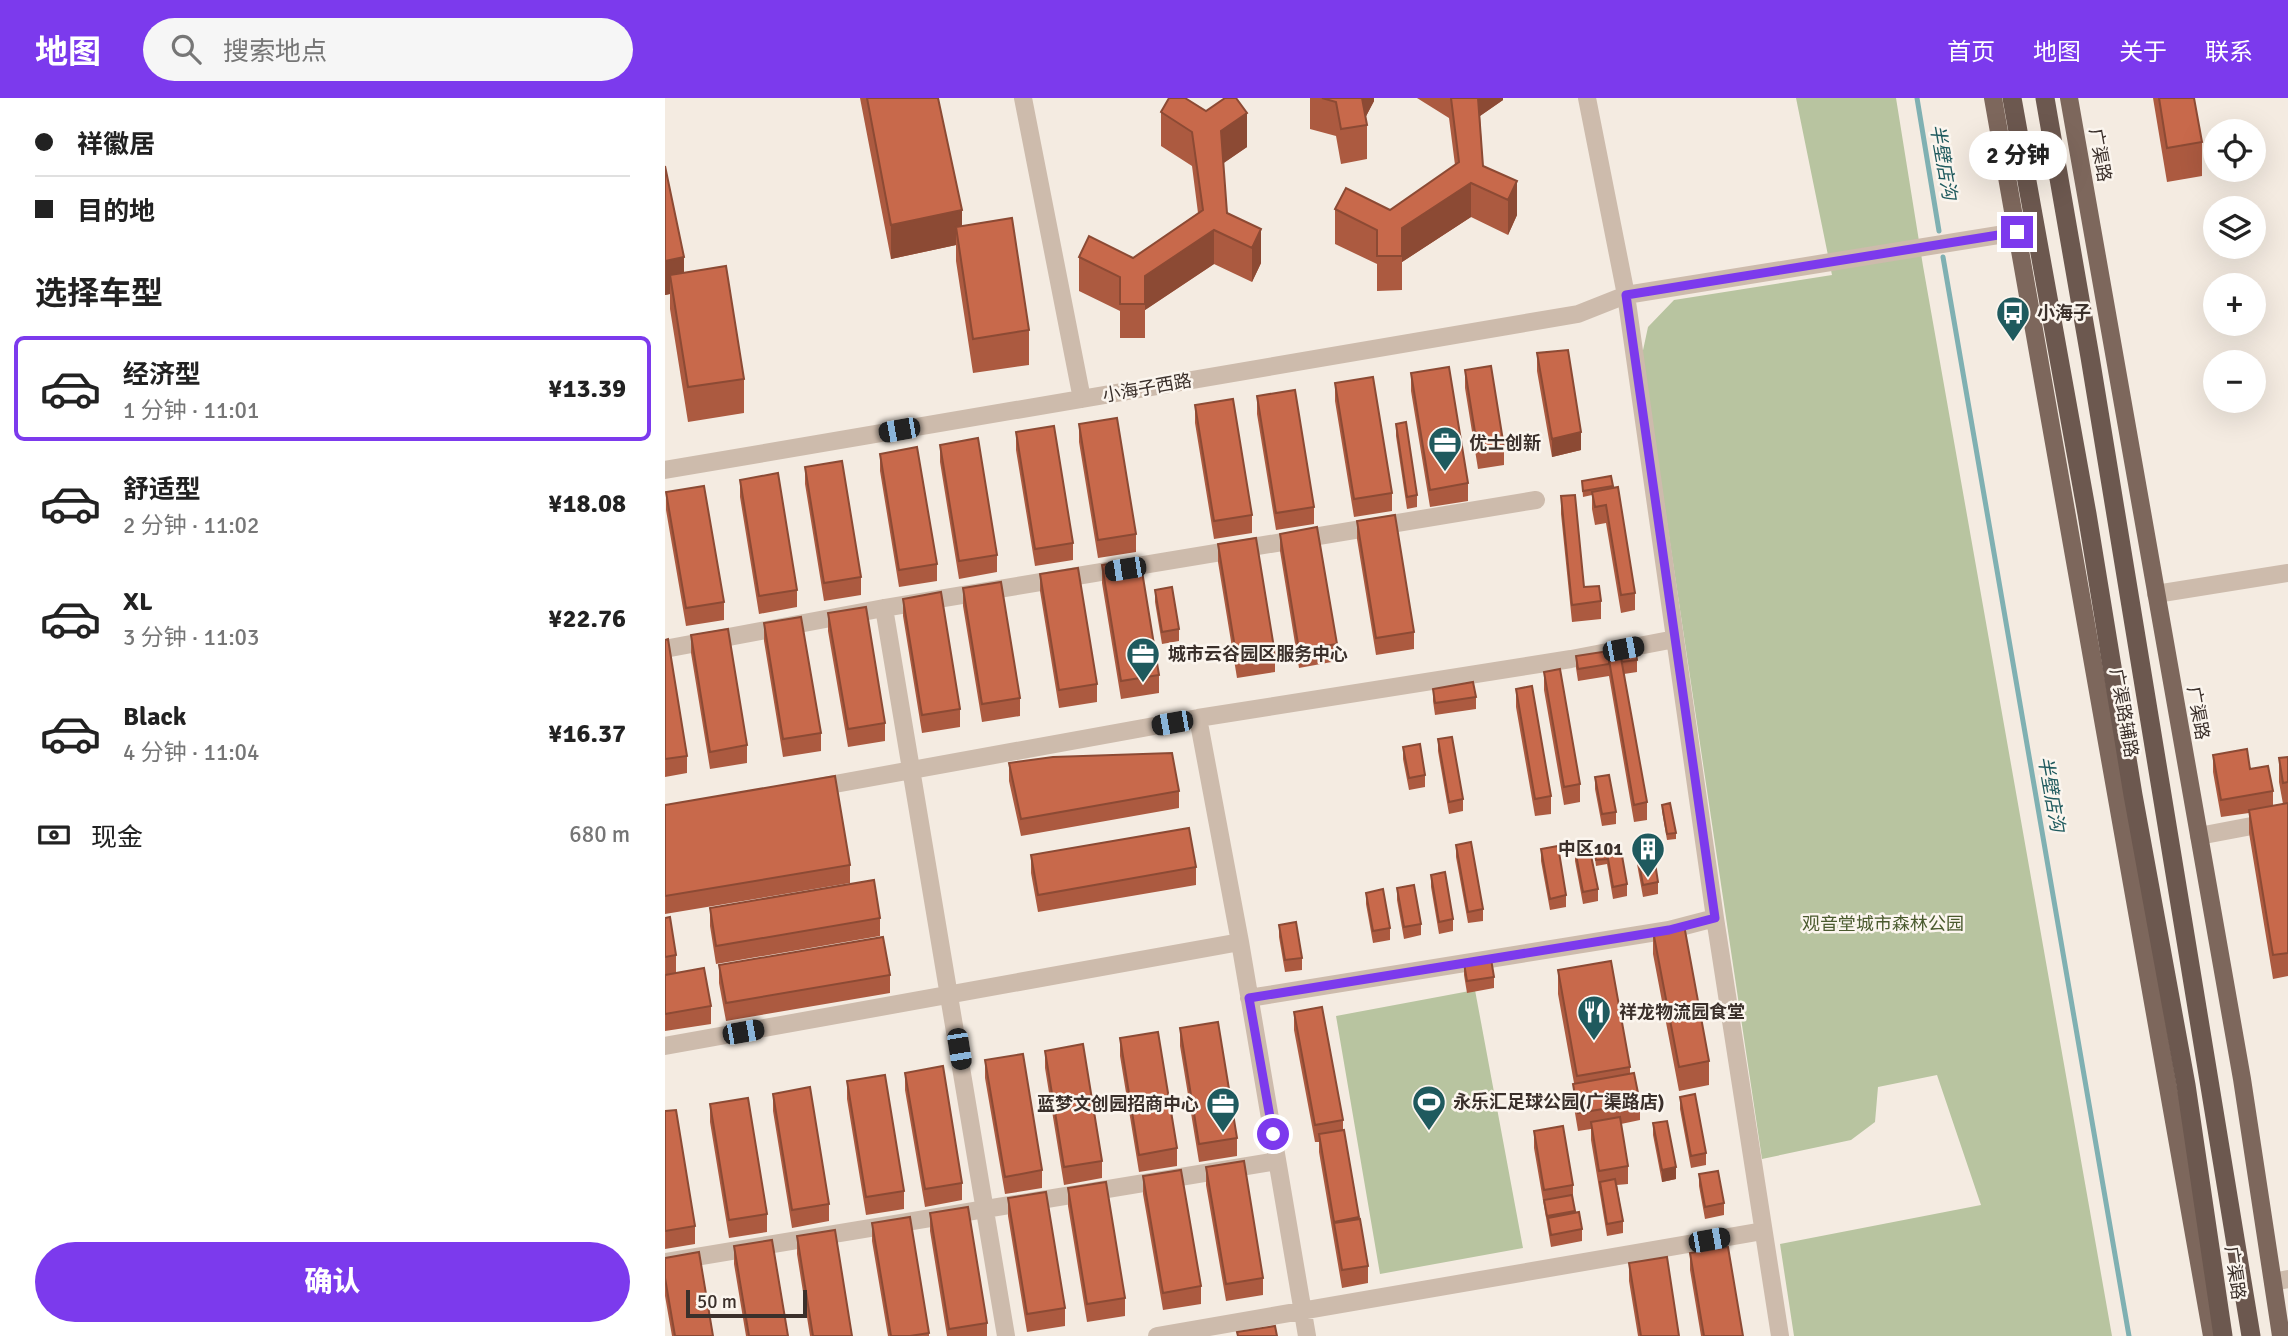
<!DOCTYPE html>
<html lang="zh">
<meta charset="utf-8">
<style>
body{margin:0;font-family:Signika,"Noto Sans SC",sans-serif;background:#f6f6f6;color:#222;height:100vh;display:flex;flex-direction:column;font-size:26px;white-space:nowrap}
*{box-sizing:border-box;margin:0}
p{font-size:23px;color:#767676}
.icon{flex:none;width:38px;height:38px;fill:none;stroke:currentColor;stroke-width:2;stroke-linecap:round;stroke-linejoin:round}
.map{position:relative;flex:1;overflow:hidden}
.sheet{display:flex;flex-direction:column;background:#fff;width:665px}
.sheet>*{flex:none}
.guide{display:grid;align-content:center;height:154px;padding:0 35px;background:#fff}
.fabs{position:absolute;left:1538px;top:21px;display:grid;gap:14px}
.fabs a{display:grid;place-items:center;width:63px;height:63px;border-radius:50%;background:#fff;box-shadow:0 7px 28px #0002;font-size:35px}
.scale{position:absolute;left:21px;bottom:18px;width:121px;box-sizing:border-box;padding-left:7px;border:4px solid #3b302b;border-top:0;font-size:19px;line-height:24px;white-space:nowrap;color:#3b302b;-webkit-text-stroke:5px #fbf5ee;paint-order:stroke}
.end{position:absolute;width:32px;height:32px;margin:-16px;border:9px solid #7c3aed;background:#fff;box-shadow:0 0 0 4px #fff}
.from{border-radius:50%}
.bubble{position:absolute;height:49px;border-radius:24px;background:#fff;box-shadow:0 7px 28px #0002;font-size:23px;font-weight:800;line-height:49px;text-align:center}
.car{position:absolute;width:21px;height:42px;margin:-21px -10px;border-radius:9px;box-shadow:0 0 5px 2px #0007;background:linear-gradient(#222 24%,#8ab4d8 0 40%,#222 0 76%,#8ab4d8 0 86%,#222 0)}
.guide b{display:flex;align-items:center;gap:24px;height:66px;font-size:26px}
.guide b+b{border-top:2px solid #e0e0e0}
.guide i{width:18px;height:18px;background:#222}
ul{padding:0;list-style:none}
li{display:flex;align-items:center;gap:21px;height:105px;margin:0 14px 10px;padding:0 21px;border:4px solid transparent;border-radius:10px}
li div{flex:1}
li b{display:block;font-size:26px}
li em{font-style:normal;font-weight:800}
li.active{border-color:#7c3aed}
li>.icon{width:63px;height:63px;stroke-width:1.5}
h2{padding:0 35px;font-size:32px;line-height:84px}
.pay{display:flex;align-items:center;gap:18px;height:77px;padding:0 35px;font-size:26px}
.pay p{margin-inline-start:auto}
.action{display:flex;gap:14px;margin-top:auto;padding:14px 35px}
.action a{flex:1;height:80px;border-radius:42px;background:#7c3aed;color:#fff;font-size:28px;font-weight:800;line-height:80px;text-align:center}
header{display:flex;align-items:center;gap:42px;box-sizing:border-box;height:98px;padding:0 35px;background:#7c3aed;color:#fff}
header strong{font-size:33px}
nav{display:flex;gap:38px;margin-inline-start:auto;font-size:24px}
.search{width:490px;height:63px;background:#f6f6f6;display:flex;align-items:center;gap:18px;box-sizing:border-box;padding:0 24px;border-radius:38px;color:#767676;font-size:26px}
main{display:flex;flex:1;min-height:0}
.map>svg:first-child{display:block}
.green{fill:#b8c4a0}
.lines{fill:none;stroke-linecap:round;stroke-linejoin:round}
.stream{stroke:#7fb0b2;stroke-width:5}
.minor{stroke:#cdbbac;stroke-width:18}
.primary{stroke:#7d675c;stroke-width:18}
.trunk{stroke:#6c584f;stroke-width:19}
.wall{fill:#ac5a40}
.shaded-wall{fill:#8c4a34}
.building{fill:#c8694b;stroke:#8c4a34;stroke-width:2}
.route{stroke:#7c3aed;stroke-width:9}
.labels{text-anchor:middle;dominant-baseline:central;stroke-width:5;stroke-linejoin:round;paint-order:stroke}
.street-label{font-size:18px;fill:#3b302b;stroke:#fbf5ee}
.poi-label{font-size:18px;font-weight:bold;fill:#3b302b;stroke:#fbf5ee;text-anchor:start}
.park-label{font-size:18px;fill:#4a5a2e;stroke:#fbf5ee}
.water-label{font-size:19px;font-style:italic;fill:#1f5a5e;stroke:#fbf5ee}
</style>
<header>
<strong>地图</strong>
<div class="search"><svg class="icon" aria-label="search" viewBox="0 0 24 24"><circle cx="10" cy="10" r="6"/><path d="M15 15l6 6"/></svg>搜索地点</div>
<nav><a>首页</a><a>地图</a><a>关于</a><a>联系</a></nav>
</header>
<main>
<section class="sheet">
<div class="guide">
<b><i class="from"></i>祥徽居</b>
<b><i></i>目的地</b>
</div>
<h2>选择车型</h2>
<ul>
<li class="active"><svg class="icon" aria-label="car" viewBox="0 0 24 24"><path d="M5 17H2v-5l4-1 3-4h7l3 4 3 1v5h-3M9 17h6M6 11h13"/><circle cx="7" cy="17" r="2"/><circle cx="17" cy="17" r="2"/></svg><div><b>经济型</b><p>1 分钟 · 11:01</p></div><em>¥13.39</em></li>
<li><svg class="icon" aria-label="car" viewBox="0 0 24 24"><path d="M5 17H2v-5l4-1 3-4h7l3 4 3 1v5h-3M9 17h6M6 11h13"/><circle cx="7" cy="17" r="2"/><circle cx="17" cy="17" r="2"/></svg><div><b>舒适型</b><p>2 分钟 · 11:02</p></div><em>¥18.08</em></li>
<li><svg class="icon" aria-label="car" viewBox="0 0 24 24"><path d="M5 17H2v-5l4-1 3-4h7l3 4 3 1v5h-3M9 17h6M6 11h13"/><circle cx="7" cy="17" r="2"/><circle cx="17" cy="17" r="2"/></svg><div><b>XL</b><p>3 分钟 · 11:03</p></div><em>¥22.76</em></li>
<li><svg class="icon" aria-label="car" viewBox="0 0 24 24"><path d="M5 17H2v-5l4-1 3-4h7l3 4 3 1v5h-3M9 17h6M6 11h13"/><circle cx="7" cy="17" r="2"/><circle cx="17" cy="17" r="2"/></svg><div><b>Black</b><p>4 分钟 · 11:04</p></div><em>¥16.37</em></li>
</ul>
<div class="pay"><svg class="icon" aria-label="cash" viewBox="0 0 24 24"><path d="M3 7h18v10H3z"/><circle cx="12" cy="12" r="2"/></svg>现金<p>680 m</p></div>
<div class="action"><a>确认</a></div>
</section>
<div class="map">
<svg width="1623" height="1238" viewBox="0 0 1623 1238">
<rect width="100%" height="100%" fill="#f4ebe1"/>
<!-- green -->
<path class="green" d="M1131,0H1231L1258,168L1447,1238H1129L1115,1146L1316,1107L1272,977L1213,989L1210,1024L1186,1042L1097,1061L977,257L983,229L1009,202L1167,177Z
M810,892L858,1150L715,1176L671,918Z"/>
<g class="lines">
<!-- stream -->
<path class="stream" d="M1252,0L1274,133
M1278,159L1464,1238"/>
<!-- minor -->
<path class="minor" d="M358,0L417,301
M922,0L961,197L1050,820L1115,1238
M0,372L913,216L961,197L1352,134
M1491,496L1623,475
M219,510L341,1238
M0,551L219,510L871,402
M533,620L575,844L642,1238
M148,690L533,620L906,561L1010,541
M1534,738L1623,721
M584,900L1004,832L1050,820
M0,948L575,844
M0,1164L612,1063
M1608,1184L1623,1181
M492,1238L1098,1133"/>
<!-- primary -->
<path class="primary" d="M1328,0L1547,1238
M1404,0L1577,981L1616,1238"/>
<!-- trunk -->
<path class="trunk" d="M1347,0L1422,416L1468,697L1521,987L1558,1238
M1380,0L1425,259L1586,1238"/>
</g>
<!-- wall -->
<path class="wall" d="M195,0H273L297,128L364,232V267L308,275L291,163V147L226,161Z
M645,0H709V3L700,20L702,27V61L676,66L671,38L645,31Z
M752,0H838V2L815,18L818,68L852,83V117L843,137L806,119L737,164V192L712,193V166L670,146V111L725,112L790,67L784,20Z
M1488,0H1529L1537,44V78L1502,84Z
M496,14L582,49L558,65L562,115L596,131V165L587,184L549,166L480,212V240H455V213L414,193V159L468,160L533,115L527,68L496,48Z
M0,68L19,175L79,281V315L23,324L5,211V196L0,197Z
M872,255L916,352L887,359L872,273Z
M800,272L839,349V367L813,371L800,290Z
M746,275L803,385V403L765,409L746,293Z
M670,285L727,395V413L689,419L670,303Z
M592,298L649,409V426L611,432L592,316Z
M530,307L587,417V435L549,441L530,325Z
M414,326L471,436V454L433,460L414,344Z
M731,326L752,397V409L742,411L731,338Z
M351,334L408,445V462L370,468L351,352Z
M275,347L332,457V474L294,481L275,364Z
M215,356L272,466V483L234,489L215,373Z
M140,369L196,479V497L159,503L140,386Z
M75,382L132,492V509L94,516L75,399Z
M917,383L948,388L970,495V512L956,515L941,425L930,427L927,411V397L918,399Z
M1,394L59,504V522L21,528L1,412Z
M896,398L919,489L936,503V521L907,524L896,416Z
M692,423L749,534V551L711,557L692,441Z
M615,436L672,546V563L634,570L615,453Z
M553,446L610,556V574L572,580L553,464Z
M437,467L494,577V595L456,601L437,485Z
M375,476L432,586V604L394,610L375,493Z
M298,490L355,600V618L317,624L298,508Z
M490,492L514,531V543L497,546L490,504Z
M238,501L295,611V629L257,635L238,518Z
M163,515L220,625V643L183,649L163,533Z
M99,525L156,635V653L118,659L99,543Z
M26,537L82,647V665L45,671L26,555Z
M0,542L22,658V675L0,679Z
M911,558L972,562V574L959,576L982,704V722L969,724L944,578L913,583L911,570Z
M879,574L915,686V704L899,707L879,592Z
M768,591L811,599V611L770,617L768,603Z
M851,591L886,698V716L870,718L851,609Z
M773,641L798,701V713L784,716L773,653Z
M738,649L760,677V689L744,692L738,661Z
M1548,657L1585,671L1608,693V708L1618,706L1614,684V660L1623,659V878L1608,881L1584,735V715L1556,719L1548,674Z
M344,665L514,693V710L356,738L344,683Z
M930,679L951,714V726L937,728L930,691Z
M0,707L185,767V785L0,816Z
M997,707L1011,735V741L1002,742L997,713Z
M791,747L818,811V823L803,825L791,759Z
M876,751L901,797V809L885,812L876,763Z
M910,751L933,791V803L918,806L910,763Z
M929,752H955L962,786V798L948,801L942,766L931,768Z
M972,754L993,784V796L978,799L972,766Z
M366,757L531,769V787L373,814L366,775Z
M766,777L788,821V833L774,836L766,789Z
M732,790L756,826V837L739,841L732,802Z
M701,795L725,830V842L708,845L701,806Z
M45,810L215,820V838L51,866L45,828Z
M0,820L11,857V875L46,908V926L0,933Z
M614,827L637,860V872L620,874L614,839Z
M988,833L1044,963V987L1014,993L988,856Z
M799,865L829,879V890L802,895L799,877Z
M54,867L225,877V895L61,923L54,885Z
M893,872L965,969V976L975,1005V1022L956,1026L963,1068V1086L952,1087L958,1123V1135L942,1138L926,1042V1031L913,1033L908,1003V986L909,985L893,896Z
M629,914L678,1022V1032H679L694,1121L703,1168V1185L677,1190L654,1054V1044H650L629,932Z
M515,930L572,1040V1058L534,1064L515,948Z
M455,940L512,1050V1068L474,1074L455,958Z
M380,953L437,1063V1080L399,1087L380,970Z
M320,962L377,1072V1090L340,1096L320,980Z
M240,975L297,1085V1102L260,1109L240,992Z
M182,983L239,1093V1111L201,1117L182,1001Z
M108,996L164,1106V1123L127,1130L108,1013Z
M1015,999L1041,1055V1067L1026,1070L1015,1011Z
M45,1006L102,1116V1134L64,1140L45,1024Z
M0,1013L30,1128V1146L0,1151Z
M988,1025L1011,1081L997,1084L988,1037Z
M869,1033L908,1087V1103L910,1115L917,1131V1143L886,1149L869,1050Z
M541,1069L598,1180V1197L561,1203L541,1087Z
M1034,1076L1059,1105V1117L1040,1121L1034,1088Z
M478,1078L536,1188V1206L498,1212L478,1096Z
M403,1090L460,1200V1218L422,1224L403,1108Z
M343,1100L400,1210V1228L362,1234L343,1118Z
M265,1115L322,1225V1238H282L265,1133Z
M207,1125L264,1235V1238H223L207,1143Z
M132,1138L187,1238H145L132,1156Z
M69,1148L123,1238H81L69,1166Z
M1025,1155L1078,1238H1036L1025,1172Z
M0,1160L48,1238H7L0,1198Z
M964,1165L1014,1238H973L964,1183Z"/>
<!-- shaded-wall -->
<path class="shaded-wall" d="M696,0H709V3L696,28Z
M812,0H838V2L812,20Z
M582,15V49L556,67V33Z
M852,83V117L843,137V102Z
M806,85V119L737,164V130Z
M297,112V146L291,129V147L226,161V127Z
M596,131V165L587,184V150Z
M549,132V166L480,212V178Z
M19,159V193L5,177V196L0,197V163Z
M916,334V352L887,359V341Z
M1011,1069V1081L997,1084V1072Z"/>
<!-- building -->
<path class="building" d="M202,0H273L297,112L226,127Z
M504,0H520L541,13L560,0H571L582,15L556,33L562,115L596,131L587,150L549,132L480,178V206H455V179L414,159L424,138L468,160L538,112L527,34L496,14Z
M657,0H697L702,27L676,31L671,4Z
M786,0H813L818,68L852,83L843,102L806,85L737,130V158H712V132L670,111L681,90L725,112L794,64Z
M1494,0H1529L1537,44L1502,50Z
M0,68L19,159L0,163Z
M347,120L364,232L308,241L291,129Z
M61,168L79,281L23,289L5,177Z
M903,252L916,334L887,341L872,255Z
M826,268L839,349L813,353L800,272Z
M784,269L803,385L765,392L746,275Z
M708,279L727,395L689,401L670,285Z
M630,292L649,409L611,415L592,298Z
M568,301L587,417L549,423L530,307Z
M452,320L471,436L433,442L414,326Z
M741,324L752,397L742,399L731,326Z
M389,328L408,445L370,451L351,334Z
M313,340L332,457L294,463L275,347Z
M252,349L272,466L234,472L215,356Z
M177,363L196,479L159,485L140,369Z
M113,375L132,492L94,498L75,382Z
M946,378L948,388L918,393L917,383Z
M39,388L59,504L21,510L1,394Z
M953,389L970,495L956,497L941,407L930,409L927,394Z
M910,397L919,489L934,488L936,503L907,507L896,398Z
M730,417L749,534L711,540L692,423Z
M652,429L672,546L634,552L615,436Z
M591,440L610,556L572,562L553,446Z
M475,461L494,577L456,583L437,467Z
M413,470L432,586L394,592L375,476Z
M336,484L355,600L317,606L298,490Z
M507,489L514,531L497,534L490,492Z
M276,494L295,611L257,617L238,501Z
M201,509L220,625L183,631L163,515Z
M136,519L156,635L118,641L99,525Z
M63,531L82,647L45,654L26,537Z
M3,541L22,658L0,661V542Z
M970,549L972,562L957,564L956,560L944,562V566L913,571L911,558Z
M956,560L982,704L969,707L944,562Z
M895,571L915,686L899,689L879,574Z
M808,584L811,599L770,605L768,591Z
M867,588L886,698L870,701L851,591Z
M787,639L798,701L784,704L773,641Z
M755,646L760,677L744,680L738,649Z
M1582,651L1585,671L1603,668L1608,693L1556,702L1548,657Z
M507,655L514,693L356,721L344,665L388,659Z
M1623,659V684L1618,685L1614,660Z
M944,677L951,714L937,716L930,679Z
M170,678L185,767L0,798V707Z
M1005,705L1011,735L1002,736L997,707Z
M1623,705V855L1608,857L1584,712Z
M524,730L531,769L373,797L366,757Z
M806,744L818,811L803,814L791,747Z
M955,747V752L942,755V761L931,762L929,752Z
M893,748L901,797L885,801L876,751Z
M924,748L933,791L918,794L910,751Z
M956,752L962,786L948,789L942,755Z
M988,752L993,784L978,787L972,754Z
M780,774L788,821L774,824L766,777Z
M209,782L215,820L51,848L45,810Z
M749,787L756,826L739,829L732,790Z
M718,791L725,830L708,833L701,795Z
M5,819L11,857L0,859V820Z
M631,824L637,860L620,862L614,827Z
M1019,827L1044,963L1014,969L988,833Z
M218,839L225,877L61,905L54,867Z
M826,861L829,879L802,883L799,865Z
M946,863L965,969L912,978L893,872Z
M39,870L46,908L0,916V877Z
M657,909L678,1022L650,1027L629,914Z
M553,924L572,1040L534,1046L515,930Z
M493,934L512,1050L474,1057L455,940Z
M418,946L437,1063L399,1069L380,953Z
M358,956L377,1072L340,1079L320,962Z
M278,968L297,1085L260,1091L240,975Z
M969,975L975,1005L913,1015L908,986Z
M220,977L239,1093L201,1099L182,983Z
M145,989L164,1106L127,1112L108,996Z
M1030,996L1041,1055L1026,1058L1015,999Z
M83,1000L102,1116L64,1122L45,1006Z
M11,1012L30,1128L0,1133V1013Z
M955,1019L963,1068L934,1073L926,1024Z
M1002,1023L1011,1069L997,1072L988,1025Z
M898,1028L908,1087L879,1092L869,1033Z
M679,1032L694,1119L669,1124L654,1036Z
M579,1063L598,1180L561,1186L541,1069Z
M516,1072L536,1188L498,1195L478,1078Z
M1053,1073L1059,1105L1040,1109L1034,1076Z
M950,1081L958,1123L942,1126L935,1084Z
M441,1084L460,1200L422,1206L403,1090Z
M381,1094L400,1210L362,1216L343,1100Z
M907,1097L910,1113L882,1118L879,1102Z
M303,1109L322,1225L284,1231L265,1115Z
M914,1114L917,1131L886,1137L883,1120Z
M245,1119L264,1235L245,1238H226L207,1125Z
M695,1121L703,1168L677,1172L669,1125Z
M170,1132L187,1238H148L132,1138Z
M107,1142L123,1238H84L69,1148Z
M1063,1149L1078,1238H1039L1025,1155Z
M34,1154L48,1238H10L0,1180V1160Z
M1002,1159L1014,1238H976L964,1165Z
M610,1228L612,1238H573L572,1234Z"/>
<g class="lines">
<!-- route -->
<path class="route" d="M608,1036L584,900L1004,832L1050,820L961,197L1352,134"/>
</g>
<!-- icons -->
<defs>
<g id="bus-pin" transform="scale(1.75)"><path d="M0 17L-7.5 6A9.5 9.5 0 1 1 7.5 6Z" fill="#1f5a5e" stroke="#fbf5ee"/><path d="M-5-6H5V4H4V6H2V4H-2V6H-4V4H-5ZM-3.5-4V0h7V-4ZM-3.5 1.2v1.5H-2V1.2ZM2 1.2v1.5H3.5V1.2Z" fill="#fff"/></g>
<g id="office-pin" transform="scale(1.75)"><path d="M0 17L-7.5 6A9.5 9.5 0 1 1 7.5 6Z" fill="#1f5a5e" stroke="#fbf5ee"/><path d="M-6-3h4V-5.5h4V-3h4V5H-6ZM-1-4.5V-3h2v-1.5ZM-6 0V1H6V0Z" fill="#fff"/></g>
<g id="building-pin" transform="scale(1.75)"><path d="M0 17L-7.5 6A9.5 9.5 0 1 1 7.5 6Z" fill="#1f5a5e" stroke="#fbf5ee"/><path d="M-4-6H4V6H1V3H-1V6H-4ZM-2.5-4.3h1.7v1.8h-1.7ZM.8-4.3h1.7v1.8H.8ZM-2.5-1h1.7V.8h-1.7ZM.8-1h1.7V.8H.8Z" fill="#fff"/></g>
<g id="restaurant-pin" transform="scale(1.75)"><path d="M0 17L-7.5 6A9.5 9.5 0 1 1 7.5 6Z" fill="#1f5a5e" stroke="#fbf5ee"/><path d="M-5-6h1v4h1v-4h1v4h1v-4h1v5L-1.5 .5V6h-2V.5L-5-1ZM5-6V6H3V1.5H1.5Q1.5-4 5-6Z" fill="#fff"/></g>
<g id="stadium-pin" transform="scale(1.75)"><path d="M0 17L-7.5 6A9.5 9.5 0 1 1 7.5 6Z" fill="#1f5a5e" stroke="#fbf5ee"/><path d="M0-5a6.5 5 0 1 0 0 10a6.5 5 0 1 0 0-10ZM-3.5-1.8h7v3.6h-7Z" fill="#fff"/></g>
</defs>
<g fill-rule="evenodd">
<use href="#bus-pin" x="1348" y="215"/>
<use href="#office-pin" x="780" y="345"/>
<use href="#office-pin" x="478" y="556"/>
<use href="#building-pin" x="983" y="751"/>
<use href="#restaurant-pin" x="929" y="914"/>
<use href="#stadium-pin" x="764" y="1004"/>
<use href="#office-pin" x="558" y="1006"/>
</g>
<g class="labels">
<!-- street labels -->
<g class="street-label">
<text transform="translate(1435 57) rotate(80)">广渠路</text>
<text transform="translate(482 290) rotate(-10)">小海子西路</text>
<text transform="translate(1459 615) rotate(80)">广渠路辅路</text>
<text transform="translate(1533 615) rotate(80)">广渠路</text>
<text transform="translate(1570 1175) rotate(82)">广渠路</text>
</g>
<!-- poi labels -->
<g class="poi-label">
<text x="1372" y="215">小海子</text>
<text x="804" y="345">优士创新</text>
<text x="503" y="556">城市云谷园区服务中心</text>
<text x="958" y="751" text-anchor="end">中区101</text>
<text x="954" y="914">祥龙物流园食堂</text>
<text x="788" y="1004">永乐汇足球公园(广渠路店)</text>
<text x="534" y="1006" text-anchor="end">蓝梦文创园招商中心</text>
</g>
<!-- park labels -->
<g class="park-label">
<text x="1218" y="826">观音堂城市森林公园</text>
</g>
<!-- water labels -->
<g class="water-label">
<text transform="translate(1278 64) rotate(80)">半壁店沟</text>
<text transform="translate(1386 696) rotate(80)">半壁店沟</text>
</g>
</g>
</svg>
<div class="fabs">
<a><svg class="icon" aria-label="locate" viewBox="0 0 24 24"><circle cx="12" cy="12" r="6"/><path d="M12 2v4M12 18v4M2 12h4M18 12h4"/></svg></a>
<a><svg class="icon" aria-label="layers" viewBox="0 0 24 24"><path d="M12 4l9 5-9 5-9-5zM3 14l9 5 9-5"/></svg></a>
<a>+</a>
<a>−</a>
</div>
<div class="scale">50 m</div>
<i class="end from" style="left:608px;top:1036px"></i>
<i class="end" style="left:1352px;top:134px"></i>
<div class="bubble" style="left:1304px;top:33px;width:98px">2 分钟</div>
<i class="car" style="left:234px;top:332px;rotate:260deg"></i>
<i class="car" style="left:460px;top:471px;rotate:261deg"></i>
<i class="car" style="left:958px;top:551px;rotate:79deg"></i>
<i class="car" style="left:507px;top:625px;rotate:260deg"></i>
<i class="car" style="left:78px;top:934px;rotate:80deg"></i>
<i class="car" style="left:294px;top:951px;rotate:171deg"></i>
<i class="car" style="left:1044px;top:1142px;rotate:80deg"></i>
</div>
</main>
